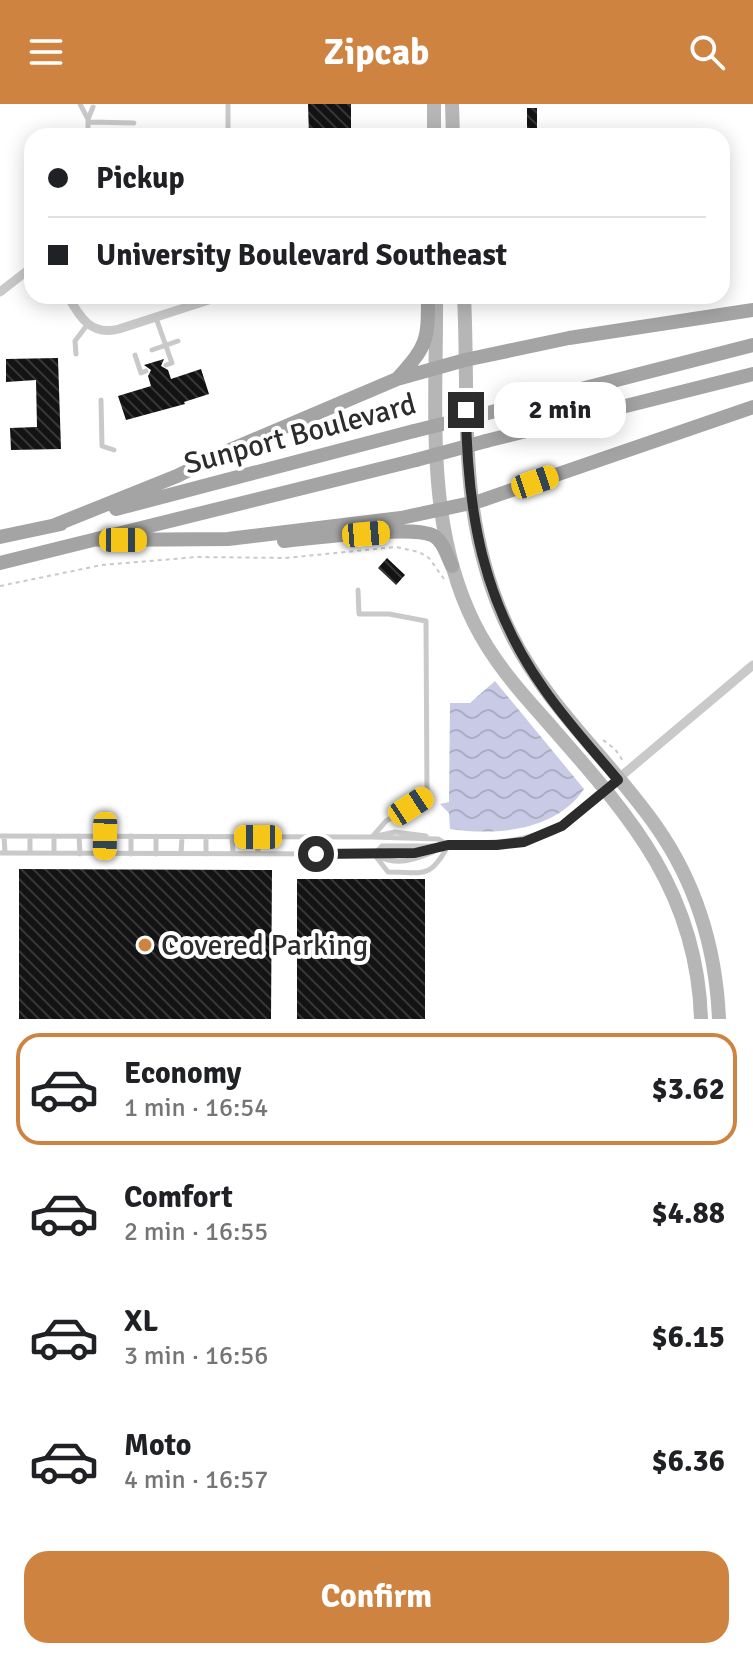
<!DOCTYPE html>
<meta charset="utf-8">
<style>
body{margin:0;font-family:Signika,sans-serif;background:#f2f2f2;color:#202124;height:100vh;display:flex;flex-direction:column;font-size:30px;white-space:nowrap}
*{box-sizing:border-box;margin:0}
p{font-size:26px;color:#757577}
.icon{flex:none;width:44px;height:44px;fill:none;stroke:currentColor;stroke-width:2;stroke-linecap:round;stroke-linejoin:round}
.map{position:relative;height:915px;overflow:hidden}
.details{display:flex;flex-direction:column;background:#fff;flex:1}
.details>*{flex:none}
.banner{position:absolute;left:24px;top:24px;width:706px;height:176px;border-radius:24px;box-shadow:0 4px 20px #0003;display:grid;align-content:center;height:176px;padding:0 24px;background:#fff}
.end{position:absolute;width:36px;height:36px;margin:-18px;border:10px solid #2c2c2c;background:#fff;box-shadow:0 0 0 4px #fff}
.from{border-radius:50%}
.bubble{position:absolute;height:56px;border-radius:24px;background:#fff;box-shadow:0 4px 20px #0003;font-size:26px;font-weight:700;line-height:56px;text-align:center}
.car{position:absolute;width:24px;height:48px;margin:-24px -12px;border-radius:10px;box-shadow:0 0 6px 2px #0007;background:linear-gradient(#f5c518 24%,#345 0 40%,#f5c518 0 76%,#345 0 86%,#f5c518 0)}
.banner b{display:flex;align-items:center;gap:28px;height:76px;font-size:30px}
.banner b+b{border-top:2px solid #e0e0e0}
.banner i{width:20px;height:20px;background:#202124}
ul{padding:14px 0 0;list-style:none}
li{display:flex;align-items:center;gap:24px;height:112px;margin:0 16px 12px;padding:0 8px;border:4px solid transparent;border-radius:24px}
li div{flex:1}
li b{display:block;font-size:30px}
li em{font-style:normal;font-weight:700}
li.selected{border-color:#cf8341}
li>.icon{width:72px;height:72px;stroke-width:1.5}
.primary-button{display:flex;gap:16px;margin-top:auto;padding:16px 24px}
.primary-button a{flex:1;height:92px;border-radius:24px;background:#cf8341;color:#fff;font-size:32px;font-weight:700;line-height:92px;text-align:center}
header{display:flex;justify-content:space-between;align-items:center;height:104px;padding:0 24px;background:#cf8341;color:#fff;font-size:36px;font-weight:700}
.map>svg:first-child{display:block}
.water{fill:url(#water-waves)}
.building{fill:url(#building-back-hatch)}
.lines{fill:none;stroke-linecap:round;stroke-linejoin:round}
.path{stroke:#c9c9c9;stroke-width:2;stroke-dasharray:4 4;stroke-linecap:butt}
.service{stroke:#c9c9c9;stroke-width:5}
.minor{stroke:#c9c9c9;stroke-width:9}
.secondary{stroke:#b6b6b6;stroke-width:14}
.primary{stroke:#a4a4a4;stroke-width:14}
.primary-bridge{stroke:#a4a4a4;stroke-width:14}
.route{stroke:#2c2c2c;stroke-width:10}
.poi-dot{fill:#cf8341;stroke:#fff;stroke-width:3}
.labels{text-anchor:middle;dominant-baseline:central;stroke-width:8;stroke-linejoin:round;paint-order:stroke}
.street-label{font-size:30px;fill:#2c2c2c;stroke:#fff}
.poi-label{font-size:30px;fill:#2c2c2c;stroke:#fff;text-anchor:start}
</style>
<header><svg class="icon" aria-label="menu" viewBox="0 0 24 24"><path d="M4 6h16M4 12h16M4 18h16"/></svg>Zipcab<svg class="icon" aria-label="search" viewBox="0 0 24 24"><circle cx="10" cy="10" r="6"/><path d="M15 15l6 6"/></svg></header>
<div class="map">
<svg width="753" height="915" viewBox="0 0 753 915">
<defs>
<pattern id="water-waves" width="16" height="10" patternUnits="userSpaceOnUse" patternTransform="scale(2)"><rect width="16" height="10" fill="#c9cbe6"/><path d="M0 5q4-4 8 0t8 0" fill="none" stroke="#adaec5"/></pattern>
<pattern id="building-back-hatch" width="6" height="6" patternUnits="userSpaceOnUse" patternTransform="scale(2)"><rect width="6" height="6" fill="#131313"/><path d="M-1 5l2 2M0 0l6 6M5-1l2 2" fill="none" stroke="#363636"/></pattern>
</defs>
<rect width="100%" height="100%" fill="#fff"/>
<!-- water -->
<path class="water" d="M495,577L584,685C556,727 496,732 450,725L449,709L440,700L449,698L450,599H470Z"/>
<!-- building -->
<path class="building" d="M308,0H351V32H309Z
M527,4H537V32H527Z
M58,254L61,345L11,346L10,324L37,323L36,276L6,278V255Z
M164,255L161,262L168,266L171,275L201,265L209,290L184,298L185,300L126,316L118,292L151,282L148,272L151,266L144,261Z
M387,454L405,471L396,481L378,464Z
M19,765L272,766L271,915H19Z
M297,775H425V915H297Z"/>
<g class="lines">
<!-- path -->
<path class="path" d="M0,482L102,461L197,453L285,454L396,443L419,448L429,454L444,475
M603,636L615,645L623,657"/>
<!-- service -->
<path class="service" d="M80,0L88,15
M228,0V32
M88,18L134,19
M88,32V15L93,3
M156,214L172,259L166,261
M152,246L178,237
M76,250L75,237L87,221
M135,251L141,269L146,267
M101,296L102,342L114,346
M358,486L359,510H389L426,517L427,692L386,717L373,732
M0,732L372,733L438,735L448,741
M4,732L5,749
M30,732V749
M79,732L80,750
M131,732V750
M377,732L395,728L426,732
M206,733V750
M232,733L233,750
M258,733V750
M0,749L387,750L415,749L447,742
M54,749V732
M105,750V732
M156,750V733
M181,750L182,733
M374,750L388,768C424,768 429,776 448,742
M374,750L382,742H435
M378,752C397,762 414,756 433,748"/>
<!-- minor -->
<path class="minor" d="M0,188L32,163
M68,192C80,214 91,232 119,225L221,192
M448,741C489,741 525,742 562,722L753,561"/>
<!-- secondary -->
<path class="secondary" d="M434,0V32
M452,0L453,32
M436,192C437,302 424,418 474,519C492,555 516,583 542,612C624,706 697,782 701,915
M464,192C470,312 455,417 511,530C547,603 610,656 656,722C696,779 716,846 719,915"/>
<!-- primary -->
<path class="primary" d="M398,274C428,241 428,236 428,192
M484,310L753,241
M486,337L753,270
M116,405L414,327
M55,421L177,372L230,346L397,275L465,256L569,234L753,206
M0,433L61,420
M100,436L228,435L401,414L480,397L753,303
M284,437C313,434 409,421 432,431C443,436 447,452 452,462
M0,459L416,356"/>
<!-- primary-bridge -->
<path class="primary-bridge" d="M414,327L484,310
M416,356L486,337"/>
</g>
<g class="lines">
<!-- route -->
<path class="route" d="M316,750L415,749L448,741H497L524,738L562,722L618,676C593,646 566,617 544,585C483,499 467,409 466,306"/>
</g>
<!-- markers -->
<circle class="poi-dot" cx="145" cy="841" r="8"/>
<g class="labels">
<!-- street labels -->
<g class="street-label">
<text transform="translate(300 330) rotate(-15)">Sunport Boulevard</text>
</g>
<!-- poi labels -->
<g class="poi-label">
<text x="161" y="841">Covered Parking</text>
</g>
</g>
</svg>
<i class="end from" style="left:316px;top:750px"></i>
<i class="end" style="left:466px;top:306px"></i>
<div class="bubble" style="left:494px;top:278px;width:132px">2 min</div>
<i class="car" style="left:535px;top:378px;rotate:71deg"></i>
<i class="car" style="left:366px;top:430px;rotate:85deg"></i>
<i class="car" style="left:123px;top:436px;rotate:90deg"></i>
<i class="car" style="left:411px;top:702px;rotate:57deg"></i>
<i class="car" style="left:105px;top:732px;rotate:181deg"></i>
<i class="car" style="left:258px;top:733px;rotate:270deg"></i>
<div class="banner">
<b><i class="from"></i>Pickup</b>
<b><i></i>University Boulevard Southeast</b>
</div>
</div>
<section class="details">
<ul>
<li class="selected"><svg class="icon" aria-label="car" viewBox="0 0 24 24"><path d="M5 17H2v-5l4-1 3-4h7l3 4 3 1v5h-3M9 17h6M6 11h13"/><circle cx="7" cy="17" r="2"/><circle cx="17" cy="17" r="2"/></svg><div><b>Economy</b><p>1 min · 16:54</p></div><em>$3.62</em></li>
<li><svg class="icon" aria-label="car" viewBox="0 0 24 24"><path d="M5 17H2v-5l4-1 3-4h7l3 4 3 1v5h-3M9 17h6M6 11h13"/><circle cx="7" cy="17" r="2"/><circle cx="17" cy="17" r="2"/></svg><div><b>Comfort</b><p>2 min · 16:55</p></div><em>$4.88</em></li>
<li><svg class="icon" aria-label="car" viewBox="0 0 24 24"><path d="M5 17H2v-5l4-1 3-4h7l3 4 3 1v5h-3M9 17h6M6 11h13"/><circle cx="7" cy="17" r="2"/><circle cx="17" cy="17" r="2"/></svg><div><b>XL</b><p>3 min · 16:56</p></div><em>$6.15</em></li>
<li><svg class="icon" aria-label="car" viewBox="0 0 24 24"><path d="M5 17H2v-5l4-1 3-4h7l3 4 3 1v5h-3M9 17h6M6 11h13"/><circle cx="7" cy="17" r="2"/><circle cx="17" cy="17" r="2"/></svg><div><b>Moto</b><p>4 min · 16:57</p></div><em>$6.36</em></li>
</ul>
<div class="primary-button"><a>Confirm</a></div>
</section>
